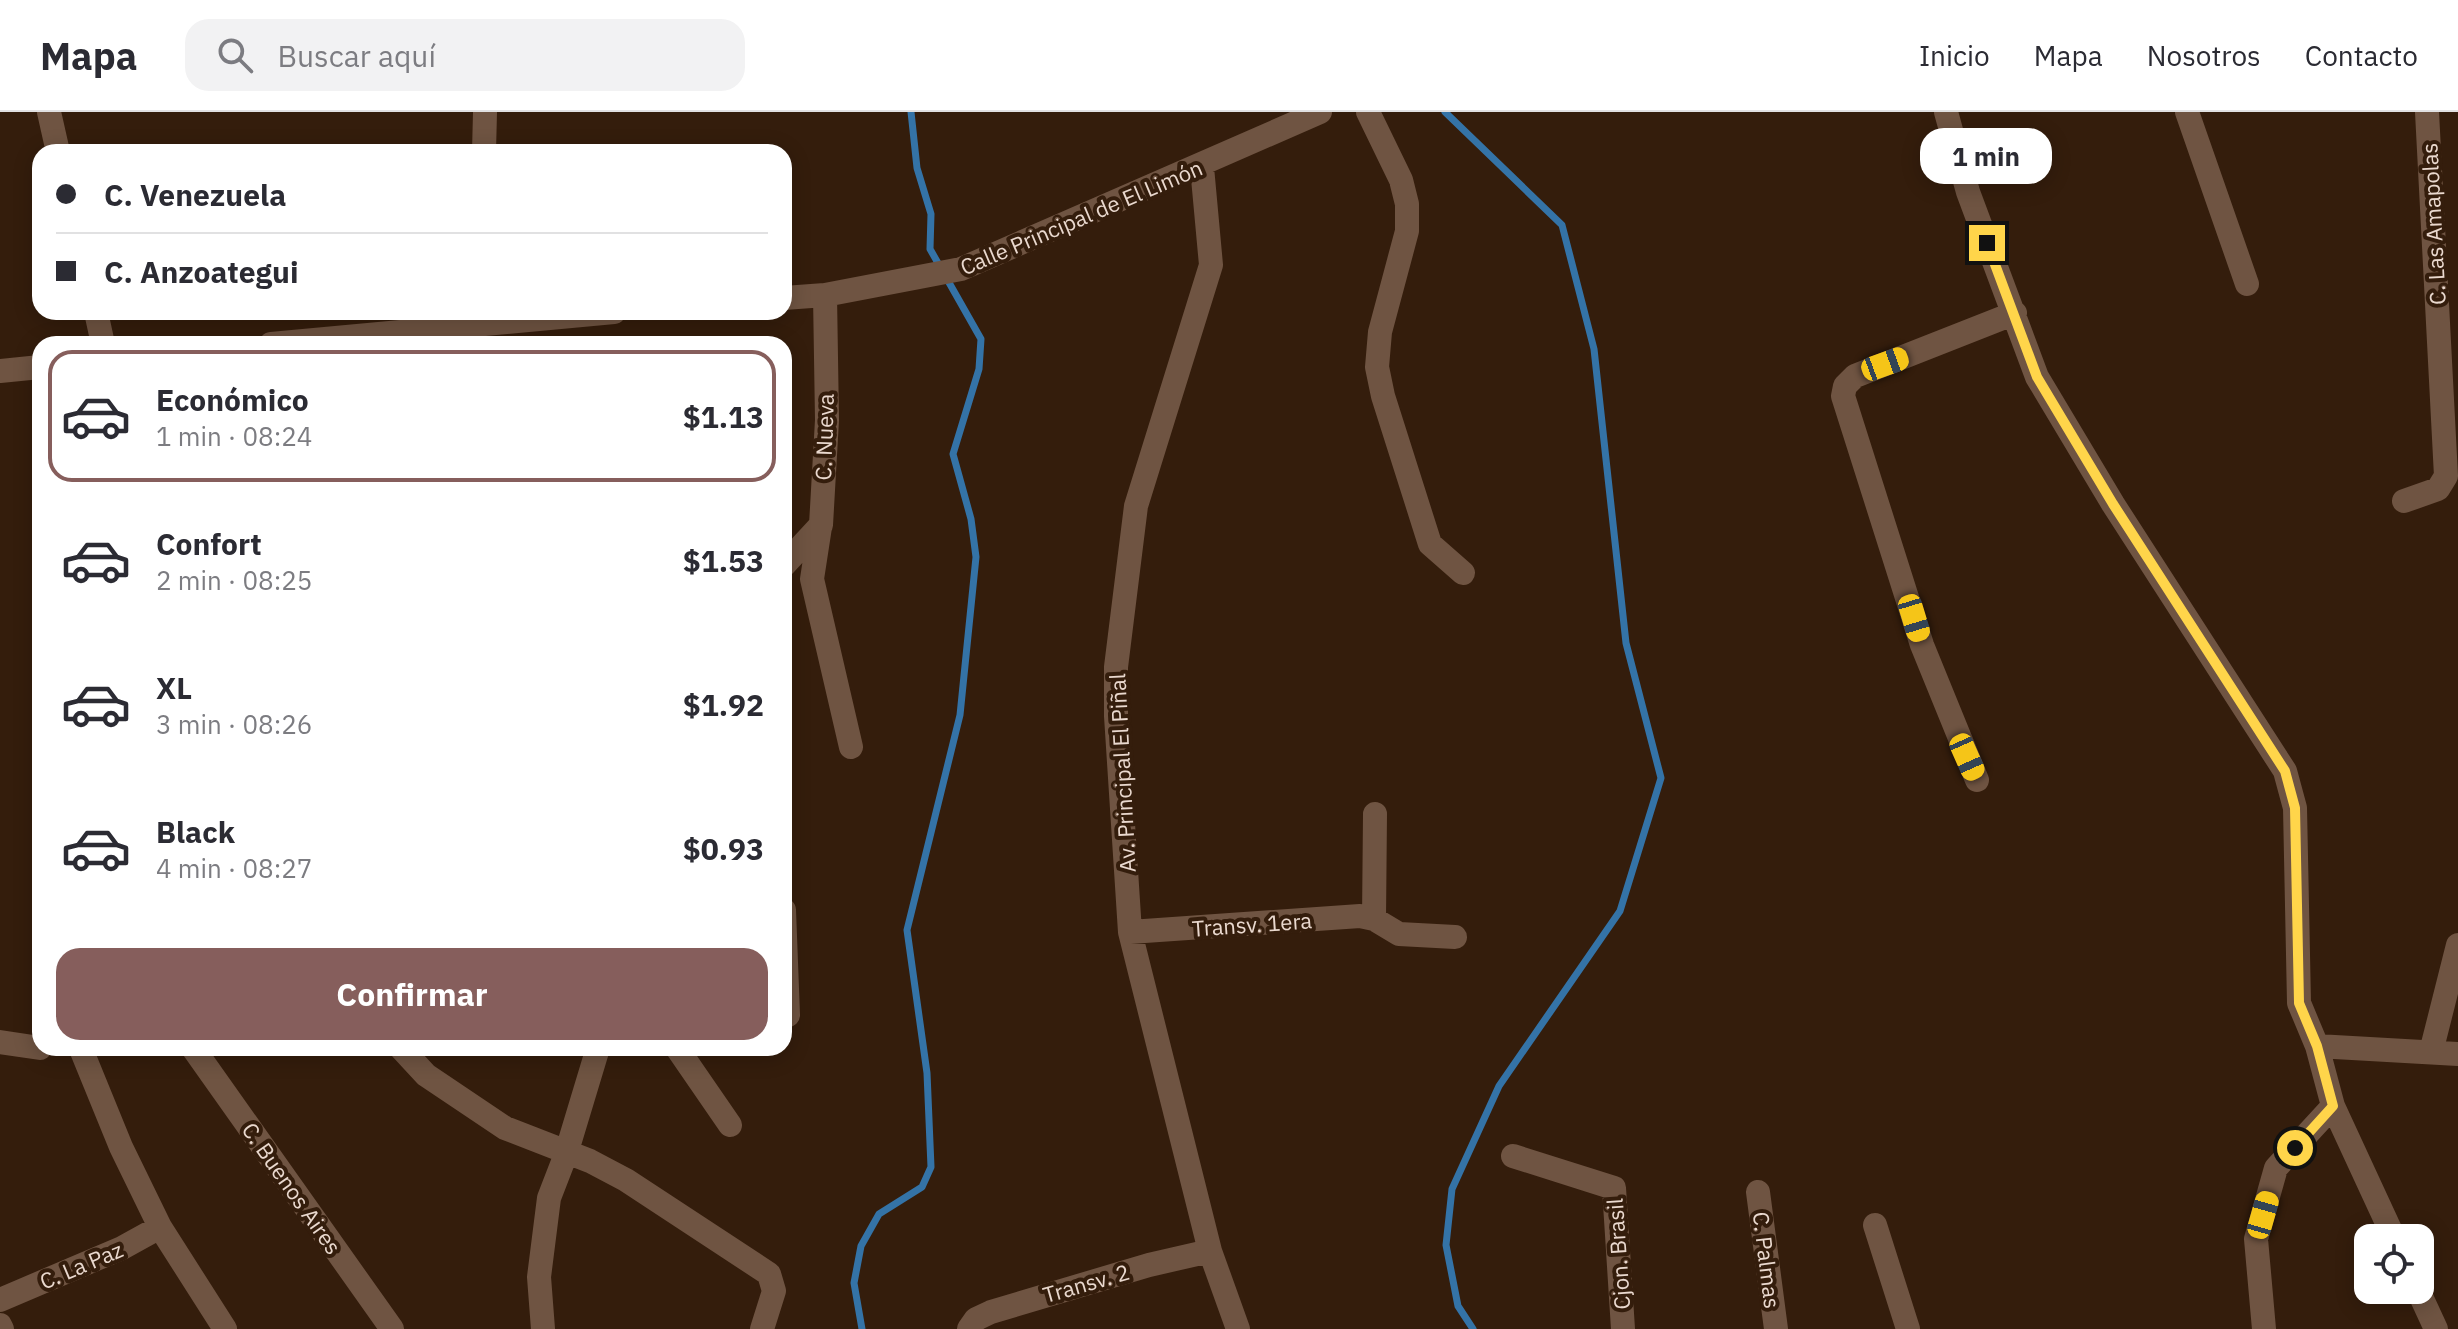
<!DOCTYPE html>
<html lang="es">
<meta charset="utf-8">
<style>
body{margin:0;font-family:"IBM Plex Sans",sans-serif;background:#f2f2f3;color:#2b2b33;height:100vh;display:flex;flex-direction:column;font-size:30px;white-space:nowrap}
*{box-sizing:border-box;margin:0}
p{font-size:26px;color:#7c7c81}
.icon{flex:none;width:44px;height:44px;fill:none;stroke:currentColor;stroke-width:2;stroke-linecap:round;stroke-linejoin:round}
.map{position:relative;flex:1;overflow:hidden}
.side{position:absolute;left:32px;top:224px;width:760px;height:720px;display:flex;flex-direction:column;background:#fff;border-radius:24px;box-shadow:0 4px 20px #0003}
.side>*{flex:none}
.hud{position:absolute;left:32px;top:32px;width:760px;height:176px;border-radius:24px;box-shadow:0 4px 20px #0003;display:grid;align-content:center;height:176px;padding:0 24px;background:#fff}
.controls{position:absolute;left:2354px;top:1112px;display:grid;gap:16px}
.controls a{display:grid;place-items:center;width:80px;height:80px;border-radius:16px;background:#fff;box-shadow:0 4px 20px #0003;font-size:40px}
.end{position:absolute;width:36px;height:36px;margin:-18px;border:10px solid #ffd54a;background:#111;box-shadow:0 0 0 4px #111}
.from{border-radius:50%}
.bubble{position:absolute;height:56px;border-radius:24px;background:#fff;box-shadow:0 4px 20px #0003;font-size:26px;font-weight:700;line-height:56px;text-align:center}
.car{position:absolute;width:24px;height:48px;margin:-24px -12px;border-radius:10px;box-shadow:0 0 6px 2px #0007;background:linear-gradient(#f5c518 24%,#345 0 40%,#f5c518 0 76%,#345 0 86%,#f5c518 0)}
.hud b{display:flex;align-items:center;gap:28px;height:76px;font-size:30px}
.hud b+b{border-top:2px solid #e1e1e2}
.hud i{width:20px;height:20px;background:#2b2b33}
ul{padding:14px 0 0;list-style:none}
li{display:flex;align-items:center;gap:24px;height:132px;margin:0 16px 12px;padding:0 8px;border:4px solid transparent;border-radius:24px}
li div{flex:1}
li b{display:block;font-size:30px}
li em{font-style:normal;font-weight:700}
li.current{border-color:#865e5c}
li>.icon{width:72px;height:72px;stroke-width:1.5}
.action{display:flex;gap:16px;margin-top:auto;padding:16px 24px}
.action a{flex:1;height:92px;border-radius:24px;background:#865e5c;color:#fff;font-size:32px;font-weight:700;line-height:92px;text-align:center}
header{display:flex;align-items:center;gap:48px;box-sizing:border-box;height:112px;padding:0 40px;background:#fff;border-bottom:2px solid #e1e1e2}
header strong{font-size:38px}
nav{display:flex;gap:44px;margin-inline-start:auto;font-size:28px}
.search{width:560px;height:72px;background:#f2f2f3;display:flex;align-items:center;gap:20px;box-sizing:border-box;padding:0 28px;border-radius:24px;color:#7c7c81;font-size:30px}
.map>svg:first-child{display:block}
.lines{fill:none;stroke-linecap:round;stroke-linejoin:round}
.stream{stroke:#3473a7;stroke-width:7}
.street{stroke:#6f5442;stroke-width:24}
.route{stroke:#ffd54a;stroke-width:10}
.labels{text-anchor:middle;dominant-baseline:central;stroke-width:8;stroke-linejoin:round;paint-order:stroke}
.street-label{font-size:22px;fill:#ead9cf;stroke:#341d0c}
</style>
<header>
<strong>Mapa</strong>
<div class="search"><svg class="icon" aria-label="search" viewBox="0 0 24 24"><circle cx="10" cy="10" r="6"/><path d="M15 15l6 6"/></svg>Buscar aquí</div>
<nav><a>Inicio</a><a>Mapa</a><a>Nosotros</a><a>Contacto</a></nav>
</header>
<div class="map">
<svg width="2458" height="1217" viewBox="0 0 2458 1217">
<rect width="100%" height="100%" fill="#341d0c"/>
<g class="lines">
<!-- stream -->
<path class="stream" d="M1445,0L1562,113L1594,237L1626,531L1661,666L1620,799L1499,974L1452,1077L1446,1133L1458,1194L1473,1217
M862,1217L854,1171L861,1134L879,1102L922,1075L931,1055L927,961L907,818L960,603L976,445L971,407L953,342L979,257L981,227L930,137L931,102L917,56L911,0"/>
<!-- street -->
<path class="street" d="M49,0L58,40
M1368,0L1401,68L1407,92V119L1380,220L1377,255L1383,284L1430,432L1463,461
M1946,0L1968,80L2037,265L2113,392L2285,659L2295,696L2299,891L2317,934L2333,994L2394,1126
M2187,0L2247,172
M484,40L485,0
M1202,55L1211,153L1136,394L1116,555V604L1130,820L1210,1139L1238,1217
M784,186L825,183L961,157L1320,0
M96,200L103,232
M271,232L614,200
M0,259L40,255
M2404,389L2438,377L2446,364L2427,0
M820,415L812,467L851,635
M784,453L821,413L827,308L825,183
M1977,668L1922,533L1843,284L1845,274L1855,264L2015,201
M784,798L788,903
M1374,807L1375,702
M1130,820L1360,804L1374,807L1399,822L1455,825
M0,930L40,936
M2317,934L2458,942
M193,936L392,1217
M401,936L426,963L505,1016L590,1049L626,1068L769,1162L774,1179L762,1217
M677,936L730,1013
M81,937L121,1035L160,1115L225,1217
M2431,940L2458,833
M1513,1044L1614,1076L1623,1217
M1758,1080L1776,1217
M1875,1113L1908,1217
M2418,1178L2436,1217
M0,1188L122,1136L160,1115
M0,1213L2,1217
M543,1217L539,1165L549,1086L566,1042L598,936
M969,1217L976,1207L991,1200L1149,1153L1210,1139
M2264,1217L2256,1127L2276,1056L2333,994"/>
</g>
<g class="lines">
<!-- route -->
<path class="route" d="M1987,131L2037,265L2113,392L2285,659L2295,696L2299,891L2317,934L2333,994L2295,1036"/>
</g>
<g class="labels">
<!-- street labels -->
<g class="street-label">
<text transform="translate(1081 105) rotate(-23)">Calle Principal de El Limón</text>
<text transform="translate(2433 112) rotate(-93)">C. Las Amapolas</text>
<text transform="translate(824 325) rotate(-88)">C. Nueva</text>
<text transform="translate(1122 661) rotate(-93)">Av. Principal El Piñal</text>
<text transform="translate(1252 812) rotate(-4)">Transv. 1era</text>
<text transform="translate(292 1076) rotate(55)">C. Buenos Aires</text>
<text transform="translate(1618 1142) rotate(-94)">Cjon. Brasil</text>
<text transform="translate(1767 1148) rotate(83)">C. Palmas</text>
<text transform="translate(81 1153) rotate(-23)">C. La Paz</text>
<text transform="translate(1086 1171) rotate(-16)">Transv. 2</text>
</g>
</g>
</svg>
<div class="controls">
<a><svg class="icon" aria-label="locate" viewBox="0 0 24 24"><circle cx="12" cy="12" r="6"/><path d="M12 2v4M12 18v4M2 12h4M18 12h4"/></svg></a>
</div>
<i class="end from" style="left:2295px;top:1036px"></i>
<i class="end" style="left:1987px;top:131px"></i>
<div class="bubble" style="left:1920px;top:16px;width:132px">1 min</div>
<i class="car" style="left:1885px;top:252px;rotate:70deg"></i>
<i class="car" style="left:1914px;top:506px;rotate:163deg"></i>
<i class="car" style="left:1967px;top:645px;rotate:156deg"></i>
<i class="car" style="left:2263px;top:1103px;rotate:16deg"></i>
<div class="hud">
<b><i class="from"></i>C. Venezuela</b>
<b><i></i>C. Anzoategui</b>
</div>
<section class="side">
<ul>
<li class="current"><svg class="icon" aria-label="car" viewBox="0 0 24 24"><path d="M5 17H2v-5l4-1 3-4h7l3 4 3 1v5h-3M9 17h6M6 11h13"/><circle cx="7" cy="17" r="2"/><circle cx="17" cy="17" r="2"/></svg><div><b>Económico</b><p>1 min · 08:24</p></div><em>$1.13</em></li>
<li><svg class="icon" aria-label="car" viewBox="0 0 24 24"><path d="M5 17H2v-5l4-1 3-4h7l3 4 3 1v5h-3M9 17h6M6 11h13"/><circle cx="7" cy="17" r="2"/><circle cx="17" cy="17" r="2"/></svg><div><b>Confort</b><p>2 min · 08:25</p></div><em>$1.53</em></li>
<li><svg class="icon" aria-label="car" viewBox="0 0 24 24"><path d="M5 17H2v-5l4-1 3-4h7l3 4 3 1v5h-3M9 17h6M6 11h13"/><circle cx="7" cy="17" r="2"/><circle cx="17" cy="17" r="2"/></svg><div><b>XL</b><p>3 min · 08:26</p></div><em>$1.92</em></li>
<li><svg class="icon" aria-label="car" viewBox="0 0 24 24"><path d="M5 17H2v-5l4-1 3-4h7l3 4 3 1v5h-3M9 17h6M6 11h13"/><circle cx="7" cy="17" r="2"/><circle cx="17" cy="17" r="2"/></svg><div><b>Black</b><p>4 min · 08:27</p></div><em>$0.93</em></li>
</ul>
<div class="action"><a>Confirmar</a></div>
</section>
</div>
